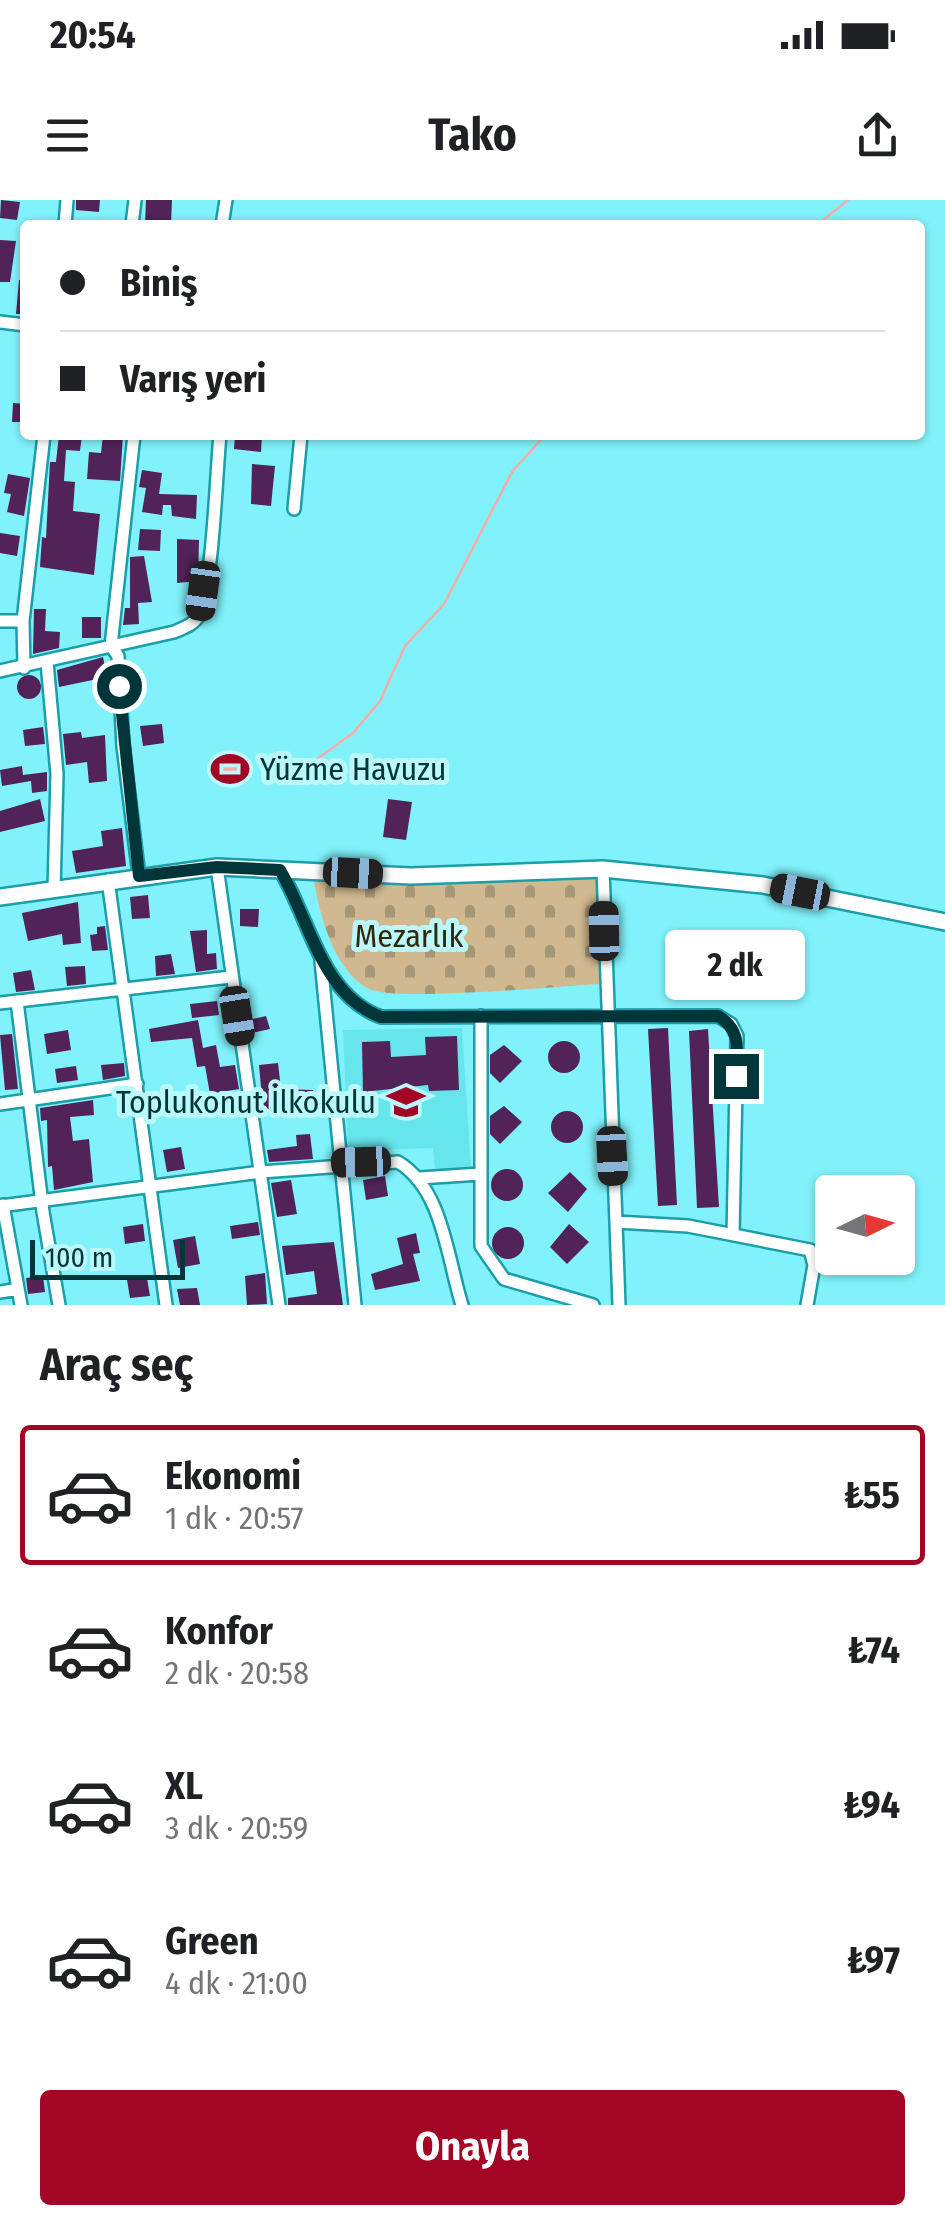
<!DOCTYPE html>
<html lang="tr">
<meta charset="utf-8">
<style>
body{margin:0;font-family:"Fira Sans Condensed",sans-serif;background:#f6f6f6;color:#202124;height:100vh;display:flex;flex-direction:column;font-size:38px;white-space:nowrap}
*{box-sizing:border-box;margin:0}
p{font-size:32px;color:#757577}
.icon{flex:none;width:55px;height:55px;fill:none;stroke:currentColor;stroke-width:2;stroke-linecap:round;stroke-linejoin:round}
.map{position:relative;height:1105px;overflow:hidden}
.details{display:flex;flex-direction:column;background:#fff;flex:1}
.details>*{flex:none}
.banner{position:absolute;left:20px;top:20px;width:905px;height:220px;border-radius:10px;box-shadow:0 2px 8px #0004;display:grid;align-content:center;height:220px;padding:0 40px;background:#fff}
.needle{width:65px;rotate:85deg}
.controls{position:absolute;left:815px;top:975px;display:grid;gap:20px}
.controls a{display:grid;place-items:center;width:100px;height:100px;border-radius:10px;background:#fff;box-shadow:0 2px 8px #0004;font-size:50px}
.scale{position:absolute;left:30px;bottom:25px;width:155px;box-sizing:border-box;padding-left:10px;border:5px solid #003639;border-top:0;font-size:28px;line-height:35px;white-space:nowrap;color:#003639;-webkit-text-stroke:8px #baf8fc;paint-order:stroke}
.end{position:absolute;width:45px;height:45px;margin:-22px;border:12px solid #003639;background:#fff;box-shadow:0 0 0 5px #fff}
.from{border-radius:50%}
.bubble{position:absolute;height:70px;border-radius:10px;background:#fff;box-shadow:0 2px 8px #0004;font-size:32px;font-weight:700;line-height:70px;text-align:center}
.car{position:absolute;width:30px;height:60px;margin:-30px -15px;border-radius:12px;box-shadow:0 0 8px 2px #0007;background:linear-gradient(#222 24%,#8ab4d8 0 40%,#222 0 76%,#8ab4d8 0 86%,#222 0)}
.banner b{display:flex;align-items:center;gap:35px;height:95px;font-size:38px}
.banner b+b{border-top:2px solid #e0e0e0}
.banner i{width:25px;height:25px;background:#202124}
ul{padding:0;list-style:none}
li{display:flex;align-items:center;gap:30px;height:140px;margin:0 20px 15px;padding:0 20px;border:5px solid transparent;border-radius:10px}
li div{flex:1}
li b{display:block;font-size:38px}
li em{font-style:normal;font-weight:700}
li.active{border-color:#a30624}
li>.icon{width:90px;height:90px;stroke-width:1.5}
h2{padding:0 40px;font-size:45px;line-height:120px}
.action{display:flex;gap:20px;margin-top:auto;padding:20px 40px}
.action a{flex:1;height:115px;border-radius:10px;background:#a30624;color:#fff;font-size:40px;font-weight:700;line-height:115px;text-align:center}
.status{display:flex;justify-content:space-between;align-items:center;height:70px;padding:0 50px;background:#fff;direction:ltr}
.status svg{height:28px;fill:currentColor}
header{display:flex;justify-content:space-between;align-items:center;height:130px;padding:0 40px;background:#fff;font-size:45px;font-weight:700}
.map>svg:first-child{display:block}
.built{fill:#67e5ed}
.cemetery{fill:url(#cemetery-stones)}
.water{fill:#f8aca8}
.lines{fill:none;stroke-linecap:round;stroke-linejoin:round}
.stream{stroke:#f8aca8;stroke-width:2.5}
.building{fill:#512359}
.street-casing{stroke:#1b9ea7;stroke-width:16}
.secondary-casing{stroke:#1b9ea7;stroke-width:20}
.street{stroke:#fff;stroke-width:11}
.secondary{stroke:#fff;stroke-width:15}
.route{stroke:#003639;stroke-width:12}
.labels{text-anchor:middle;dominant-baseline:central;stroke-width:10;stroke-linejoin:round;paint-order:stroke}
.poi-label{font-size:32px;fill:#003639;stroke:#baf8fc;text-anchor:start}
.park-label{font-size:32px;fill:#352609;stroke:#baf8fc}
</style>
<div class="status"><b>20:54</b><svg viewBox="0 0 49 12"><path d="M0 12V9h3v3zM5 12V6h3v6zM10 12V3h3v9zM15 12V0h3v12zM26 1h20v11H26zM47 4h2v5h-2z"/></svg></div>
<header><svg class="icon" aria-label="menu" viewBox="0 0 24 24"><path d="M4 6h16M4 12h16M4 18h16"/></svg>Tako<svg class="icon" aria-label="share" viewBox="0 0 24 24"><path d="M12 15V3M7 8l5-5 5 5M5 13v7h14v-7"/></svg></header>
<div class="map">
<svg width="945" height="1105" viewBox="0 0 945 1105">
<defs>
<pattern id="cemetery-stones" width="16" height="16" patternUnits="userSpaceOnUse" patternTransform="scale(2.5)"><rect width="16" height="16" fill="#d0b990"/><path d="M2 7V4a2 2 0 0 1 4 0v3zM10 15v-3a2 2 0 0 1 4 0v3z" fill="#a69777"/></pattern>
</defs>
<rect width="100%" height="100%" fill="#81f2fb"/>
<!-- built -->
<path class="built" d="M462,828L471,969L435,970L433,948L348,951L343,830Z"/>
<!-- cemetery -->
<path class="cemetery" d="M313,674L598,675L600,784C560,786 396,802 369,789C333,771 318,710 313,674Z"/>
<!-- water -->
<path class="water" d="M235,550L245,582L226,588L216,556Z"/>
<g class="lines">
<!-- stream -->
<path class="stream" d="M817,25L848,0
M288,580L353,533L380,501L405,446L444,404L512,272L545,235"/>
</g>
<!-- building -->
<path class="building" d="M1,0L20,2L17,20L0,18Z
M76,0H100L99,12L76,10Z
M146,0H172L171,25H145Z
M0,40L16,41L10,82H0Z
M19,80H25V114H16Z
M13,203L25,204V222H12Z
M59,235H82L80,251L66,250L64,281L75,282L73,311L100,314L94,375L40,367L42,337L46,338L50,262H56Z
M103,235H123L120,281L87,279L89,252L101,253Z
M235,235H262L261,252L234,249Z
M252,264L275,266L271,306L251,304Z
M142,270L162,273L159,294L197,295L196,319L172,316L171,305H163L162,315L142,312L146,288L139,287Z
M8,274L30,278L24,316L7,312L11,294L4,293Z
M140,329L161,330L160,351L138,350Z
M0,333L20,336L17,356L0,353Z
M177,339L199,340L198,381L177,383Z
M144,356L152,402L138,403L139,424L123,425L125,408H130V357Z
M34,409H46L45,431L60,432L59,448L33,454Z
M82,417H101V438H82Z
M103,457L107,477L59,487L57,470Z
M17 487a12 12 0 1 1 24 0a12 12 0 1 1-24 0Z
M162,524L164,543L143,546L140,526Z
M43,527L45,544L25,546L23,530Z
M81,532L82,538L105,535L107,581L89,583L87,562L66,565L63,534Z
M22,566L23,575L47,572V591L32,593L31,581L2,586L0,570Z
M40,599L45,621L0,632V611Z
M388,599L412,602L406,640L383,637Z
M122,628L126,666L76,673L72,651L103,646L101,631Z
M148,695L150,718L132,719L130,697Z
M78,702L81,743L63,745L62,734L28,741L22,713Z
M240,709H259L258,727L240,726Z
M105,726L108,750L92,751L90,735L97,734V727Z
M207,730V754L216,753L217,769L196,772L190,731Z
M171,754L175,774L156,776L155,756Z
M85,766L86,784L67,786L65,767Z
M31,770L35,790L16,792L13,773Z
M217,801L219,815L192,818L190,804Z
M266,816L270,829L252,833L249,820Z
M198,820L203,848L216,845L220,867L235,865L239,889L210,894L205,866L197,867L192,838L151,842L149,829Z
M668,828L677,1005L658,1006L648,829Z
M708,829L719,1007L697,1008L689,831Z
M68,830L71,850L47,854L44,834Z
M12,834L18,889L5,890L0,835Z
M457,836L459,890L429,891L428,885L363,892L362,842L390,841L391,857L426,855L425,837Z
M548 857a16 16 0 1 1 32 0a16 16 0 1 1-32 0Z
M504,845L522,861L500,883L490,873V855Z
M124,863L125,876L103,880L101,865Z
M278,863L281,889L313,890L314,909H263L259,865Z
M76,866L78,880L57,883L55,869Z
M93,900L94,915L70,917L73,941L89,939L93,982L54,990L52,966L48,967L47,920L41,921L40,908Z
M504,906L522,922L500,944L490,934V916Z
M551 927a16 16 0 1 1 32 0a16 16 0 1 1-32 0Z
M310,934L313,959L269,962L267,950L297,946L296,935Z
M181,947L185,969L167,972L163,950Z
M491 985a16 16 0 1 1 32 0a16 16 0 1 1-32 0Z
M570,972L587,989L568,1012L548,993Z
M385,976L388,996L366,1000L363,980Z
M291,980L297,1014L277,1017L271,983Z
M258,1022L260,1035L232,1039L230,1026Z
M143,1024L145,1041L125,1044L123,1027Z
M569,1024L589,1042L567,1064L550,1047Z
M492 1043a16 16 0 1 1 32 0a16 16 0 1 1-32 0Z
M416,1033L420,1053L413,1054L420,1081L375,1090L371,1074L403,1064L397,1038Z
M195,1036L200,1064L178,1068L173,1040Z
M334,1042L343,1105H288V1098L317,1094L314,1071L286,1075L282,1046Z
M265,1073L267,1104L247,1105L245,1076Z
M43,1076L45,1092L28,1094L26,1078Z
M147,1078L150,1096L130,1098L127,1080Z
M197,1088L200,1105H180L177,1089Z"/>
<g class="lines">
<!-- street casing -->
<g class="street-casing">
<path id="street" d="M65,25L67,0
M132,25L135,0
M222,25L226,0
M0,122L25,125
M134,235L111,446L118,456L123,546L139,676
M294,309L301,235
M0,421H23
M47,462L57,574L54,690
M24,468L23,421L44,235
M0,471L174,432C183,428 194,425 199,415C213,384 216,275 220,235
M217,667L279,1105
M603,669L619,1105
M280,670C310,720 321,795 381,817L718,816L731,824L737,836L733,1035
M108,680L166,1105
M321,761L355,1105
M17,801L43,1012L59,1105
M0,803L231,777
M481,816V1046L504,1079L593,1105
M0,904L137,884
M420,978L480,974
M3,1005L21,1105
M0,1006L261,972L398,962C443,989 447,1058 462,1105
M616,1022L688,1026L810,1050L814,1065L807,1105
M0,1092L18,1089"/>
</g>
<!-- secondary casing -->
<g class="secondary-casing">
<path id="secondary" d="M0,697L217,667L411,676L603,669L763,685L945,722"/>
</g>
<!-- street -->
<use href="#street" class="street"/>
<!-- secondary -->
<use href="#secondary" class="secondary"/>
</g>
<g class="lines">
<!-- route -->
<path class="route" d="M119,486L139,676L217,667L280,670C310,720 321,795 381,817L718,816C742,830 737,850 736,876"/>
</g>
<!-- icons -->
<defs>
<g id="stadium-bare" transform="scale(3)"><path d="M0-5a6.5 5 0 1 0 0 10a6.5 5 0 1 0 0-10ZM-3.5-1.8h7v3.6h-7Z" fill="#a30624" stroke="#baf8fc" stroke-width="2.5" paint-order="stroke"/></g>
<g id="school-bare" transform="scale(3)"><path d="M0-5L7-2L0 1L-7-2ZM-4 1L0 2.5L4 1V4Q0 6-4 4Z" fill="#a30624" stroke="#baf8fc" stroke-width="2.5" paint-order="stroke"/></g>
</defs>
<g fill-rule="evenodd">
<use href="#stadium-bare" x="230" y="569"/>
<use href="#school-bare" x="406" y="902"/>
</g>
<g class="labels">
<!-- poi labels -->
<g class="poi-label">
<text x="260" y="569">Yüzme Havuzu</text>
<text x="376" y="902" text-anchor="end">Toplukonut İlkokulu</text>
</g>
<!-- park labels -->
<g class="park-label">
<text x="409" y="736">Mezarlık</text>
</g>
</g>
</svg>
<div class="controls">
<a><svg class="needle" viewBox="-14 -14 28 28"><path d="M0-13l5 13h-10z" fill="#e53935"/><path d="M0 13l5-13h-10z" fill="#757577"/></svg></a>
</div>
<div class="scale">100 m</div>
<i class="end from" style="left:119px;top:486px"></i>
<i class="end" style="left:736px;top:876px"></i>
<div class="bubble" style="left:665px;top:730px;width:140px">2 dk</div>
<i class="car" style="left:203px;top:391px;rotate:188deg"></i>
<i class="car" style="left:353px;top:673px;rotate:93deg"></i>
<i class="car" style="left:800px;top:692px;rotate:281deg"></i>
<i class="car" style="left:604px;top:731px;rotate:359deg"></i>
<i class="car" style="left:237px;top:816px;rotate:171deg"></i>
<i class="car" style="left:612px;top:956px;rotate:177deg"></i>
<i class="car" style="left:361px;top:962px;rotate:268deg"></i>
<div class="banner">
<b><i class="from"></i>Biniş</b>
<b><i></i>Varış yeri</b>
</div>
</div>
<section class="details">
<h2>Araç seç</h2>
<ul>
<li class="active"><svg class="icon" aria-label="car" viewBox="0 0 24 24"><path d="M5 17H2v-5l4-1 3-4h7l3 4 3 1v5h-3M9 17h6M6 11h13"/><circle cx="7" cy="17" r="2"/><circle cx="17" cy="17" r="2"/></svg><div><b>Ekonomi</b><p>1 dk · 20:57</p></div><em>₺55</em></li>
<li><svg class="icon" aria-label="car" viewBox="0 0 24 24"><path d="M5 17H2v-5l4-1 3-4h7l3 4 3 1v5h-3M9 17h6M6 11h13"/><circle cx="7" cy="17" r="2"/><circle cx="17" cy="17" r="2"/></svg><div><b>Konfor</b><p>2 dk · 20:58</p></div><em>₺74</em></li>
<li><svg class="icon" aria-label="car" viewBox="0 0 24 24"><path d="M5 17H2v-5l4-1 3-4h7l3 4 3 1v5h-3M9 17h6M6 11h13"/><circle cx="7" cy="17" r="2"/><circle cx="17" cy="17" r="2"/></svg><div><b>XL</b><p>3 dk · 20:59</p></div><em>₺94</em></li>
<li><svg class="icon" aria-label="car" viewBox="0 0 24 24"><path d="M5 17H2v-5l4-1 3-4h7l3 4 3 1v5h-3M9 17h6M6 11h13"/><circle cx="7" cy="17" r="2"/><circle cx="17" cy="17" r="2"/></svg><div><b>Green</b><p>4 dk · 21:00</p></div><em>₺97</em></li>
</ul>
<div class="action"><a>Onayla</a></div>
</section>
